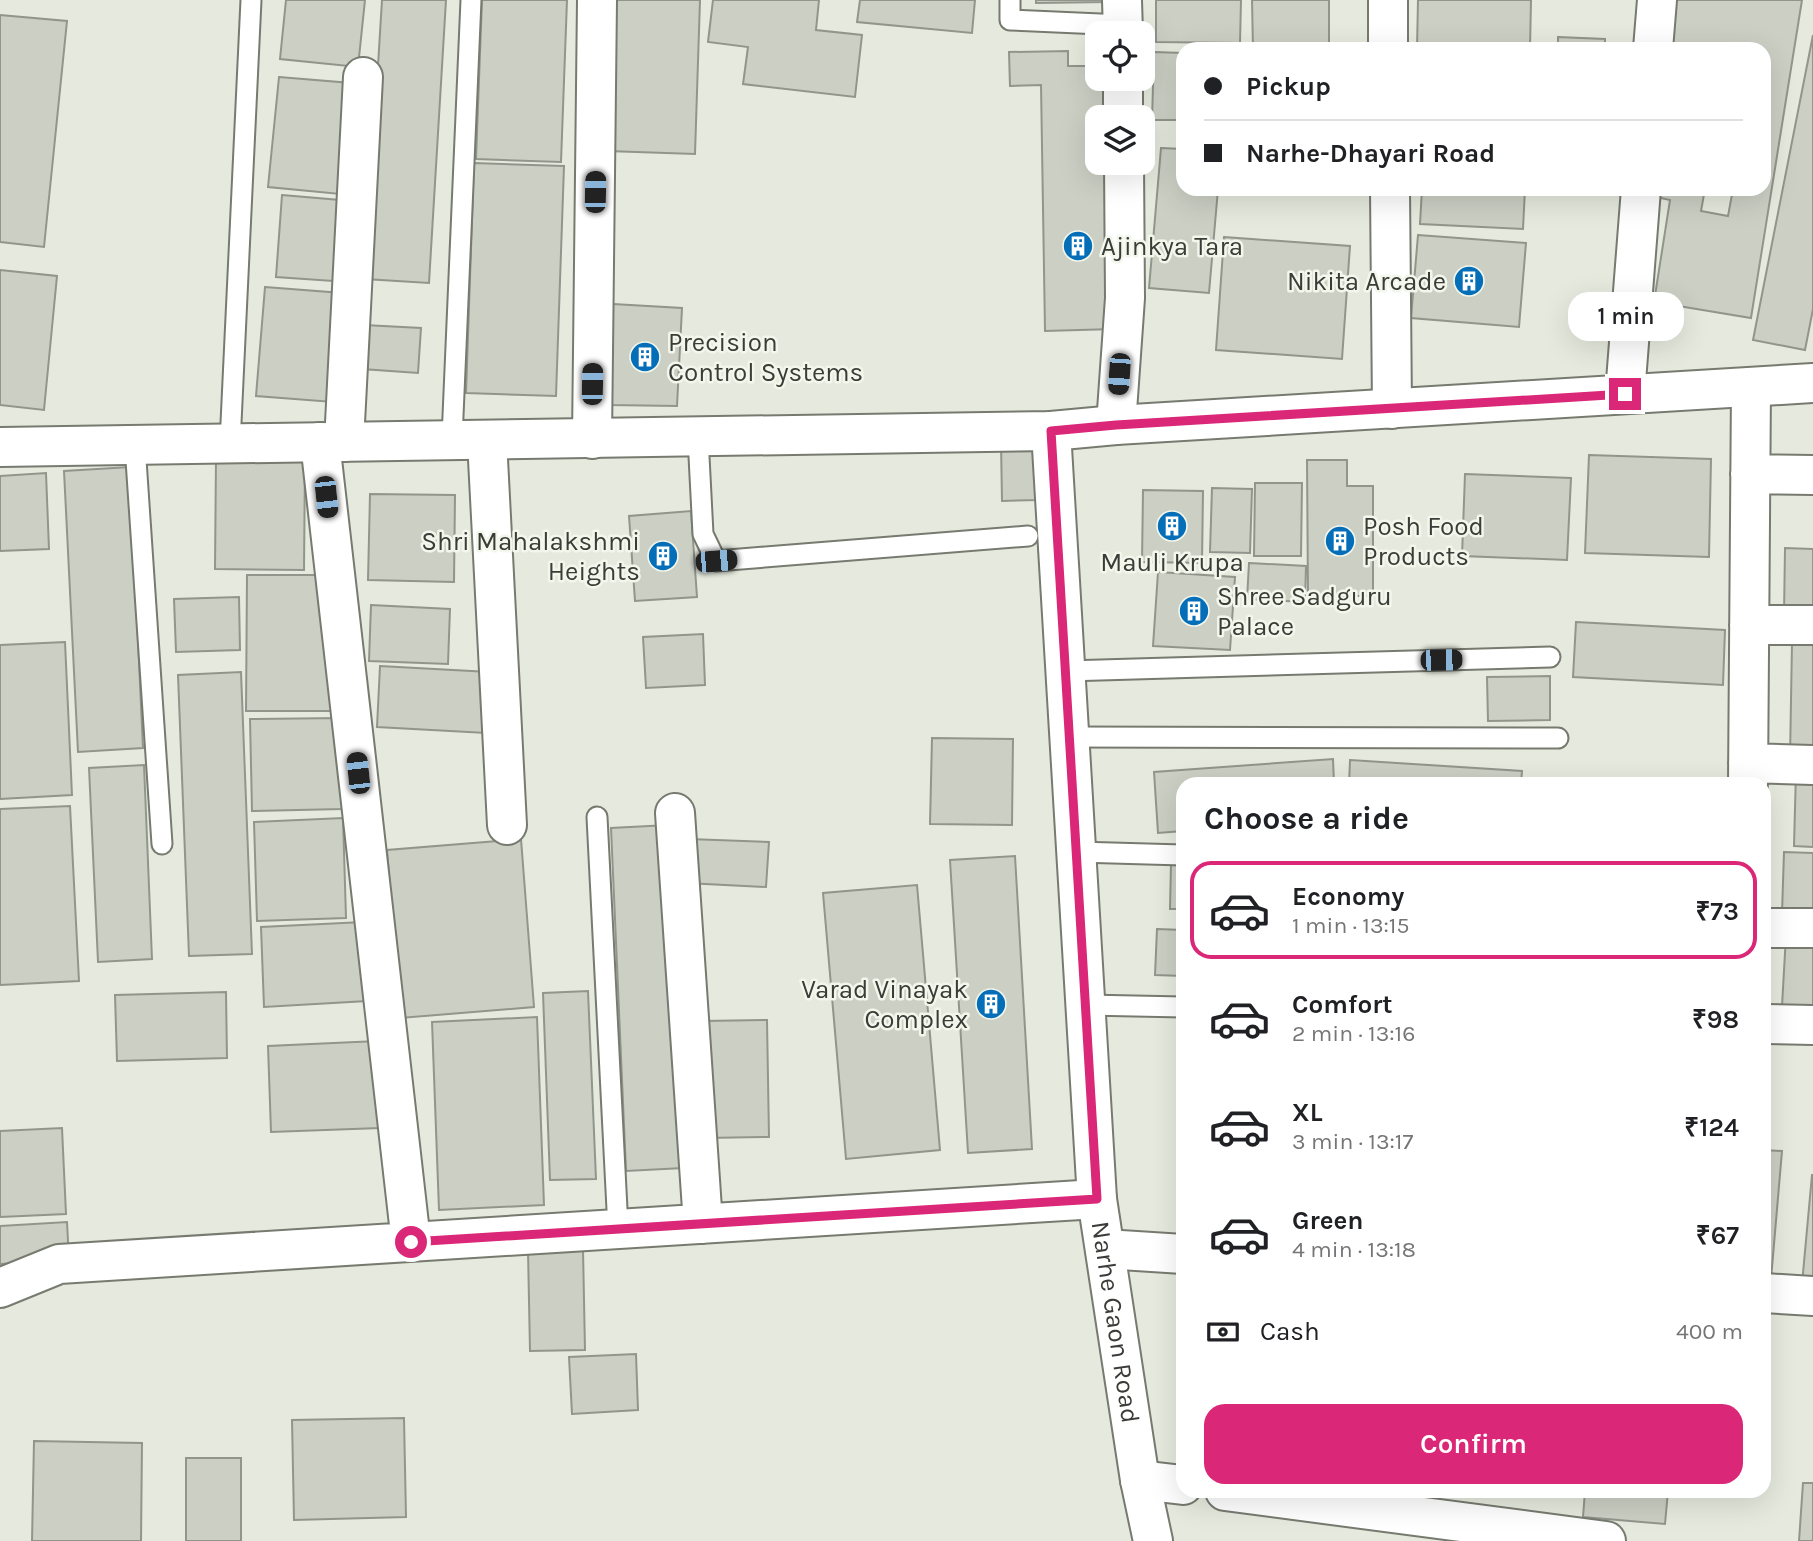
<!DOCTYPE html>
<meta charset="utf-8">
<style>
body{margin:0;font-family:Karla,sans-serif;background:#f2f2f2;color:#202124;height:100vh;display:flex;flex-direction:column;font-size:26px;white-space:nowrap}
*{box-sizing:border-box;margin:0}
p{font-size:23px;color:#757577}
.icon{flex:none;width:38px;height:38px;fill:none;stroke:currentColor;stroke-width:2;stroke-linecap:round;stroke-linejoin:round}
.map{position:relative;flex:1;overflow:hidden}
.details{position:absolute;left:1176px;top:777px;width:595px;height:721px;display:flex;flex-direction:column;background:#fff;border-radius:21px;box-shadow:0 7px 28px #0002}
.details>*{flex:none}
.hud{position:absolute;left:1176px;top:42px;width:595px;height:154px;border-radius:21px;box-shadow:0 7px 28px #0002;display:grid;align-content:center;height:154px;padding:0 28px;background:#fff}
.controls{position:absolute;left:1085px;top:21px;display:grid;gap:14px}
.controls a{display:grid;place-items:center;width:70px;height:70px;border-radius:14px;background:#fff;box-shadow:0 7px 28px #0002;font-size:35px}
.end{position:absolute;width:32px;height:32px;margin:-16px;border:9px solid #db2777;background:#fff;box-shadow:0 0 0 4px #fff}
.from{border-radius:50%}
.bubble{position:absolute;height:49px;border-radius:21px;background:#fff;box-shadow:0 7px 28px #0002;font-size:23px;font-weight:600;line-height:49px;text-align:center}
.car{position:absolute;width:21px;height:42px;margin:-21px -10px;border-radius:9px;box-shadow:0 0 5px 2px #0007;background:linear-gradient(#222 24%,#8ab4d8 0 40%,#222 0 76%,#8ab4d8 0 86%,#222 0)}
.hud b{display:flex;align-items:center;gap:24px;height:66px;font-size:26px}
.hud b+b{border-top:2px solid #e0e0e0}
.hud i{width:18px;height:18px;background:#202124}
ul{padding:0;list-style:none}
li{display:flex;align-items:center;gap:21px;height:98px;margin:0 14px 10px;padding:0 14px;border:4px solid transparent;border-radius:21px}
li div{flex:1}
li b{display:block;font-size:26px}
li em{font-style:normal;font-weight:600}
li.active{border-color:#db2777}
li>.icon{width:63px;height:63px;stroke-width:1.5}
h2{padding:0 28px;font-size:32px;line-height:84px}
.pay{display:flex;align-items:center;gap:18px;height:77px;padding:0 28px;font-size:26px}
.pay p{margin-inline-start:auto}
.cta{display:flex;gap:14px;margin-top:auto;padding:14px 28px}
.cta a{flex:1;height:80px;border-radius:21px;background:#db2777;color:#fff;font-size:28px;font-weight:600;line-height:80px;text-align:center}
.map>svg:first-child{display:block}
.building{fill:#cccfc4;stroke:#92958b;stroke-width:2}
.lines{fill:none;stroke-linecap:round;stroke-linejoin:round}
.service-casing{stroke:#767a6f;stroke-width:23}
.minor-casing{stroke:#767a6f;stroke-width:42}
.tertiary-casing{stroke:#767a6f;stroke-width:42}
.service{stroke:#fff;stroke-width:19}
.minor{stroke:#fff;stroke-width:38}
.tertiary{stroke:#fff;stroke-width:38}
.route{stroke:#db2777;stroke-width:9}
.labels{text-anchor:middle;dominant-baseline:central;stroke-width:5;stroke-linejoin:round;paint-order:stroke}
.poi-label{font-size:26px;fill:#3b3c38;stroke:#f3f7eb;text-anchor:start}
.street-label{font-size:26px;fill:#3b3c38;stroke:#f3f7eb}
</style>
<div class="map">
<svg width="1813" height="1541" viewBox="0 0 1813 1541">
<rect width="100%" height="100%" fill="#e6eade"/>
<!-- building -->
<path class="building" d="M286,0H365L358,67L280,59Z
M382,0H446L429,283L365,279Z
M482,0H567L561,162L476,159Z
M613,0H700L695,154L607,151Z
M713,0H819L816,30L862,35L855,97L743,84L748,47L708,42Z
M860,0H975L972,33L857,22Z
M1036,0H1110V2L1036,3Z
M1156,0H1241L1240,43L1156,42Z
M1252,0H1329V49H1253Z
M1418,0H1531L1530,49H1417Z
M1671,0H1802L1751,318L1654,302L1670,200L1656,197L1658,189H1705L1701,211L1728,216L1733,189H1764V49H1663Z
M0,15L67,21L44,247L0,242Z
M1813,35V309L1805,350L1753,340Z
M1558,37L1605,39V49H1558Z
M1068,51V66H1097V79H1110L1111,117H1097V163H1111L1114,329L1045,331L1041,85L1010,86L1009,52Z
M1154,52L1183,53V120H1152Z
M279,77L351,83L340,194L268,187Z
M1161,148L1183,149V189H1218L1209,293L1149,288Z
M474,163L564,166L556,396L466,393Z
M1422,189H1525L1523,229L1420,224Z
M282,195L340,200L333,281L276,277Z
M1418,235L1526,243L1519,327L1411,318Z
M1224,237L1350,246L1342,359L1216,350Z
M0,270L57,276L44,410L0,405Z
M265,287L342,293L333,402L256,396Z
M613,304L682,308L677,406L609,405Z
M364,325L421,328L418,373L362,369Z
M1037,442L1039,500L1002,501L1001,443Z
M1589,455L1711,459L1709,557L1585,553Z
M216,457L305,458L304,570L215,569Z
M1307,460H1347V486H1373V596H1308Z
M130,467L143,748L78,752L64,471Z
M46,473L49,549L0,551V476Z
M1465,474L1571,478L1567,560L1462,556Z
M1255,483H1302L1301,556H1254Z
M1212,488L1252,489L1250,553L1210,552Z
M1143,490L1203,491L1202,563L1142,562Z
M370,494L455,495L454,582L368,580Z
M691,511L697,597L635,601L629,516Z
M1785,548L1813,549V614H1784Z
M1249,563L1306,566L1305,602L1247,599Z
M1158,572L1235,577L1230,650L1153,646Z
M247,575H332L331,711H246Z
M239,597L240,650L176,652L174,599Z
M371,605L450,609L448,664L369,661Z
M1576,622L1725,630L1723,685L1573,677Z
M703,634L705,685L646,688L643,637Z
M65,642L72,795L0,799V645Z
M1792,642H1813V759H1790Z
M380,666L489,672L486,733L377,727Z
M241,672L252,954L189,956L178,675Z
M1550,676V720L1488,721L1487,677Z
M341,718L342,809L252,811L250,719Z
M932,738L1013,739L1012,825L930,824Z
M1333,759L1334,784H1183V831L1158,833L1154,772Z
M1350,760L1522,771L1521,784H1349Z
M144,765L152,959L98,962L89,768Z
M1796,771H1813V847L1794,846Z
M70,806L79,981L0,985V809Z
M343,818L346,918L257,921L254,822Z
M668,825L683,1168L626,1171L611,828Z
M521,839L534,1007L400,1018L387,850Z
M689,839L769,842L766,887L686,883Z
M1784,852L1813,853V914L1782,913Z
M1015,856L1032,1149L968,1153L950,860Z
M1171,864H1183V909H1170Z
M917,885L940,1150L846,1159L823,893Z
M363,922L367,1001L264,1007L261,927Z
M1157,929L1183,930V976L1155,975Z
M1786,935L1813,936V1008L1782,1006Z
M588,991L596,1179L550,1180L543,993Z
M226,992L227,1058L117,1061L115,995Z
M537,1017L544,1205L439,1210L432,1022Z
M767,1020L769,1137L705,1138L703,1021Z
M377,1041L380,1128L271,1132L268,1046Z
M62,1128L66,1214L0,1217V1131Z
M1764,1150L1782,1151L1771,1279L1764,1278Z
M1812,1175H1813V1285L1802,1284Z
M67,1222L69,1260L0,1264V1226Z
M583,1249L585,1350L530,1351L528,1251Z
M1764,1341L1768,1342L1764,1385Z
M636,1354L638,1410L572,1414L569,1357Z
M404,1418L406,1517L294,1520L292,1420Z
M34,1441L142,1443L141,1541H32Z
M186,1458H241V1541H186Z
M1803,1483H1813V1541H1799Z
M1585,1491H1668L1665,1524L1583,1517Z"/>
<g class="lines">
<!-- service casing -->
<g class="service-casing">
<path id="service" d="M1010,0V20L1123,25
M698,437L703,534L716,561L1028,536
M452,439L471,0
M230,444L251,0
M135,445L162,844
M1066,671L1550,657
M1070,737L1558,738
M597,817L618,1229
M1077,852L1183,855
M1086,1005L1183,1007"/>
</g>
<!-- minor casing -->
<g class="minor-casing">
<path id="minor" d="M1388,0V49
M1653,49L1657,0
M1390,189L1392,409
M1625,394L1641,189
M592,439L597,0
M487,440L507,825
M320,442L411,1242
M344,442L363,77
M1750,474L1813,475
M1749,625H1813
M1748,763L1813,765
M1748,784L1751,387
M675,813L703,1224
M1764,928H1813
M1764,1024L1813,1025
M1105,1249L1183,1254
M0,1288L59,1264L1097,1199
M1764,1293L1813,1296
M1140,1480L1183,1485
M1225,1491L1606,1541"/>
</g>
<!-- tertiary casing -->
<g class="tertiary-casing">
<g id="tertiary">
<path d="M1122,0L1123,33"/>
<path d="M1123,79V117"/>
<path d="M1116,425L1125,298L1124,163"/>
<path id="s1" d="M1051,431L1097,1199L1140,1480L1153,1541"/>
<path d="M0,447L1051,431L1116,425L1813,383"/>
</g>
</g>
<!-- service -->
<use href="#service" class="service"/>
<!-- minor -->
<use href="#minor" class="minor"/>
<!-- tertiary -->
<use href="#tertiary" class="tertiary"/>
</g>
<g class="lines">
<!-- route -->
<path class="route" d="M411,1242L1097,1199L1051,431L1116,425L1625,394"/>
</g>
<!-- icons -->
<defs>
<g id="building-disc" transform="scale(1.575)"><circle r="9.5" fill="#046eb9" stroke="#f3f7eb"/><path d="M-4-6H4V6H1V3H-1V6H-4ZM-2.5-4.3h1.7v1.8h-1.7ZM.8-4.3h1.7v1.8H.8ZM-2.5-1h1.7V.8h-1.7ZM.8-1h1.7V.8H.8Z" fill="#fff"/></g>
</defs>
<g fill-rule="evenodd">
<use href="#building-disc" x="1078" y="246"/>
<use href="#building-disc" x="1469" y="281"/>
<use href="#building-disc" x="645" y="357"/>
<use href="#building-disc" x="1172" y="526"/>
<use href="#building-disc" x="1340" y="541"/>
<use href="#building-disc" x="663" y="556"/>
<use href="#building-disc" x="1194" y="611"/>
<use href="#building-disc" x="991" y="1004"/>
</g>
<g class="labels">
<!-- poi labels -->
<g class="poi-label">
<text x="1101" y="246">Ajinkya Tara</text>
<text x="1446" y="281" text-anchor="end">Nikita Arcade</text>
<text x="668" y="342">Precision<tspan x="668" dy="30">Control Systems</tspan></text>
<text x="1363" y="526">Posh Food<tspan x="1363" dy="30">Products</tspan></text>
<text x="640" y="541" text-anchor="end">Shri Mahalakshmi<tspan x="640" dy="30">Heights</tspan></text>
<text x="1172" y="562" text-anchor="middle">Mauli Krupa</text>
<text x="1217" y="596">Shree Sadguru<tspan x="1217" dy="30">Palace</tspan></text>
<text x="968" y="989" text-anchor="end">Varad Vinayak<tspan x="968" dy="30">Complex</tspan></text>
</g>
<!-- street labels -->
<g class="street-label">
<text stroke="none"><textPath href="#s1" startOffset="894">Narhe Gaon Road</textPath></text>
</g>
</g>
</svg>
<div class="controls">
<a><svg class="icon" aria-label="locate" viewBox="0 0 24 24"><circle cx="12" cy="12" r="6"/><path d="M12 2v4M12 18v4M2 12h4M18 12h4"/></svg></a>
<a><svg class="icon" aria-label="layers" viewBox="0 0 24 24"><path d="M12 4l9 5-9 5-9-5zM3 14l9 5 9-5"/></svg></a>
</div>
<i class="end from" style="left:411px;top:1242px"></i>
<i class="end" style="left:1625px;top:394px"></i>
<div class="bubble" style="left:1568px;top:292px;width:116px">1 min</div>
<i class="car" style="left:595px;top:192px;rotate:1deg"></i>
<i class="car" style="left:1119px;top:374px;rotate:184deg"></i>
<i class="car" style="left:592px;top:384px;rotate:1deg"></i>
<i class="car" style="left:326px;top:497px;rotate:174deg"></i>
<i class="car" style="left:716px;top:561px;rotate:85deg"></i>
<i class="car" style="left:1441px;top:660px;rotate:89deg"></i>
<i class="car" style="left:358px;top:773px;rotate:354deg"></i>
<div class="hud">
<b><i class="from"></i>Pickup</b>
<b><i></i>Narhe-Dhayari Road</b>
</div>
<section class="details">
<h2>Choose a ride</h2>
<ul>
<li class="active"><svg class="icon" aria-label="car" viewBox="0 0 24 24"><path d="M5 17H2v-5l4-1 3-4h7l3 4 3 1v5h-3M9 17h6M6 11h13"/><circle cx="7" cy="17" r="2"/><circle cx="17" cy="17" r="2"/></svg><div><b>Economy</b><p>1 min · 13:15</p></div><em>₹73</em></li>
<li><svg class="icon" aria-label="car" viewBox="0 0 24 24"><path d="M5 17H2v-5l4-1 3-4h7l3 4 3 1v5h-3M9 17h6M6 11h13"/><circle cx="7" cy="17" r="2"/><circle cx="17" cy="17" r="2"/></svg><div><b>Comfort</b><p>2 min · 13:16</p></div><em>₹98</em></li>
<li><svg class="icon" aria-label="car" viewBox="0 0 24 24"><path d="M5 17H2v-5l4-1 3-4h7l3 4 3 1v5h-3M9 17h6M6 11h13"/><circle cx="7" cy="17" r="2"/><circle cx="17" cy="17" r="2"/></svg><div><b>XL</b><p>3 min · 13:17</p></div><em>₹124</em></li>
<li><svg class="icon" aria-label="car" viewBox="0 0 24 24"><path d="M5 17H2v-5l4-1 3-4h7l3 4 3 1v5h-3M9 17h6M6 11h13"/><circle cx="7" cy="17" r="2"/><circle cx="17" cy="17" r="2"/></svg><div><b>Green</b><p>4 min · 13:18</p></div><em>₹67</em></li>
</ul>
<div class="pay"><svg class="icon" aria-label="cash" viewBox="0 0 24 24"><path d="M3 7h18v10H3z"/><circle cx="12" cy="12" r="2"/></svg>Cash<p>400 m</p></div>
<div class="cta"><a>Confirm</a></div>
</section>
</div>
